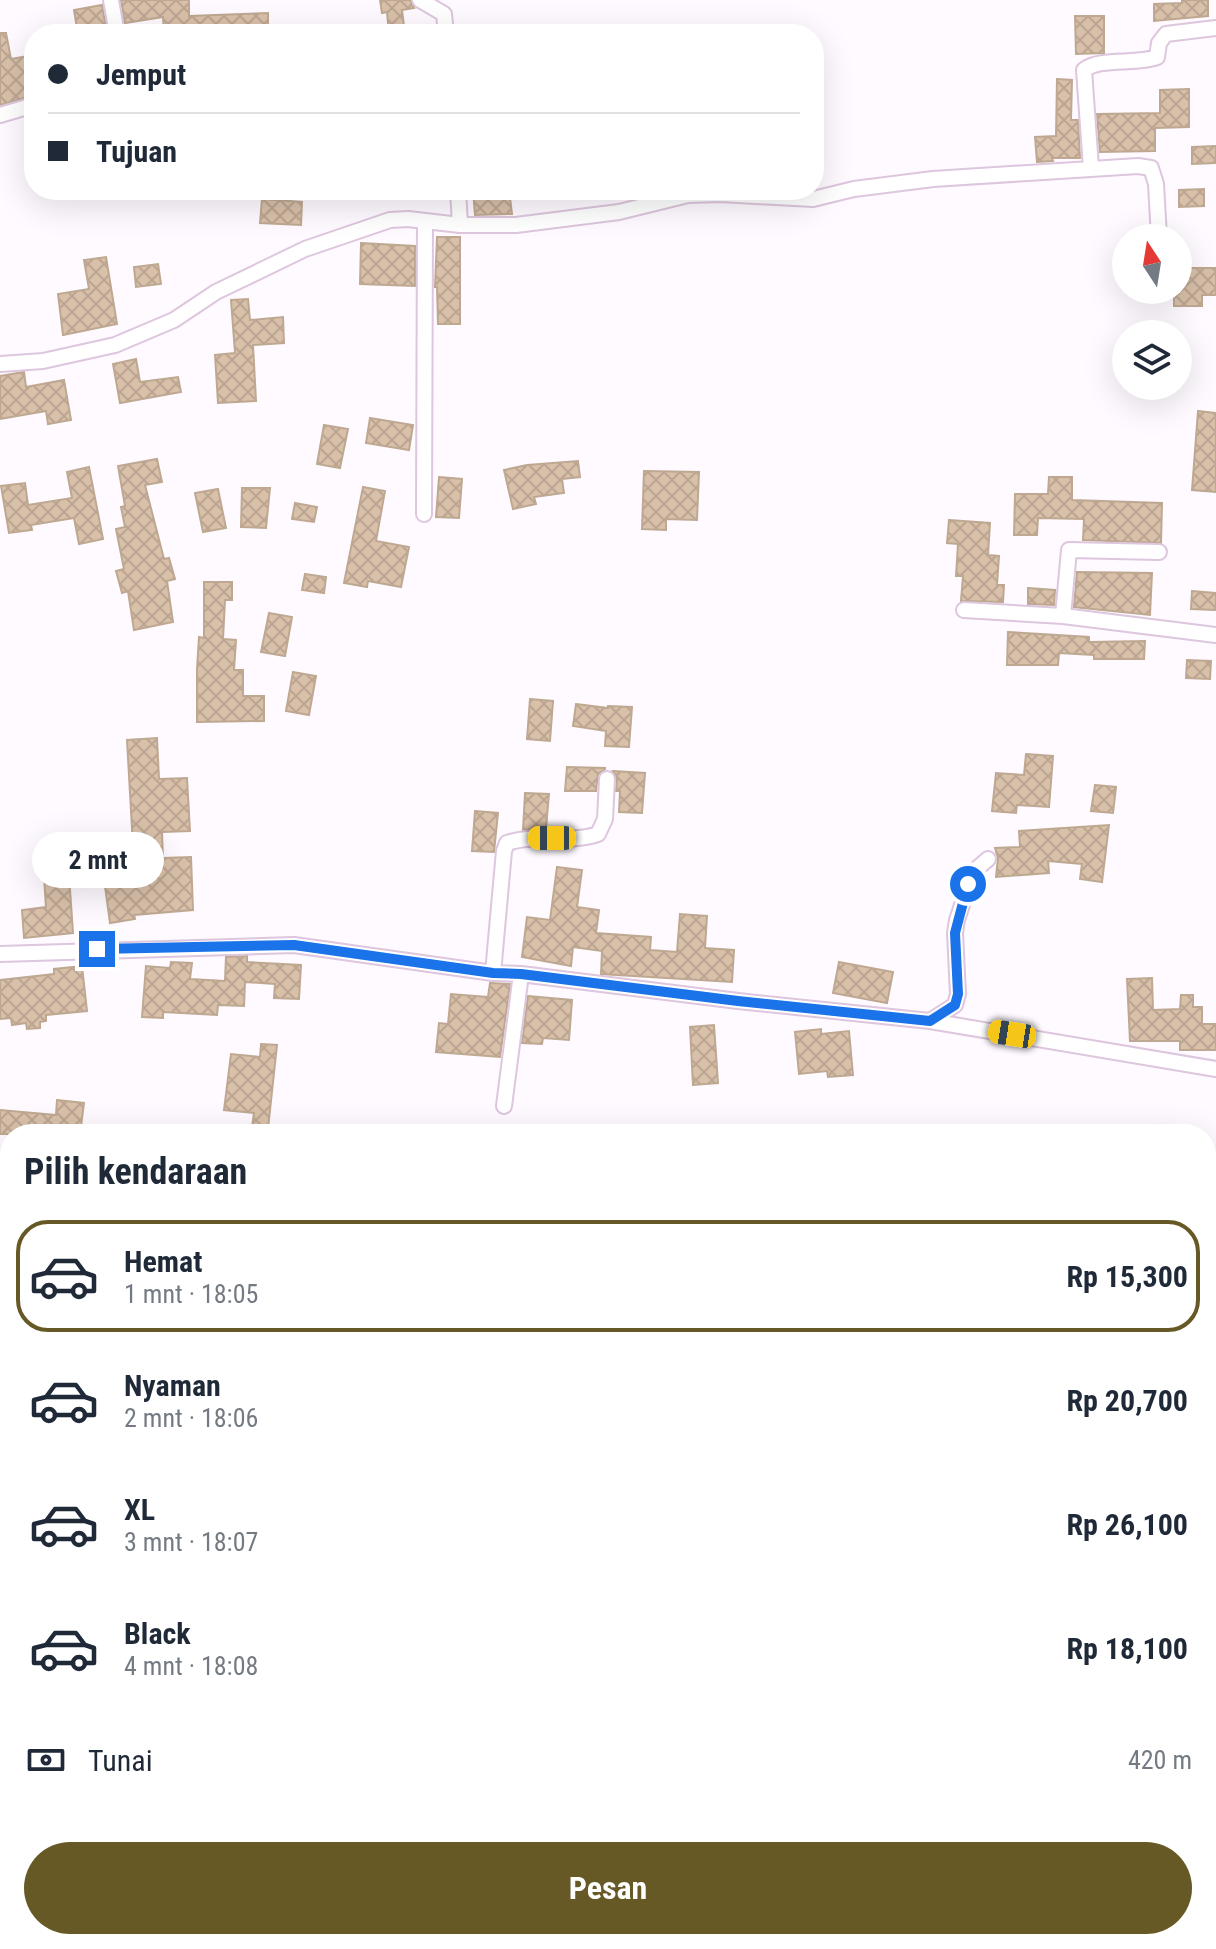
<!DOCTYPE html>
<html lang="id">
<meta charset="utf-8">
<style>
body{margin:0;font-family:"Roboto Condensed",sans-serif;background:#f6f6f7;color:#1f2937;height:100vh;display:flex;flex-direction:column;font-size:30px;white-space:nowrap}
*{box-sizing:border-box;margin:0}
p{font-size:26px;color:#747a83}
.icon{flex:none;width:44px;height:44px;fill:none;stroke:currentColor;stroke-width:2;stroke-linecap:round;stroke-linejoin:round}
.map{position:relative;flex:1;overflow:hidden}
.side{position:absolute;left:0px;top:1124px;width:1216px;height:826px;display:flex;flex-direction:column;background:#fff;border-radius:32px 32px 0 0;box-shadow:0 8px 32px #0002}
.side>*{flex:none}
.banner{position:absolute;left:24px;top:24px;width:800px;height:176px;border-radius:32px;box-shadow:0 8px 32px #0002;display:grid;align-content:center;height:176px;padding:0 24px;background:#fff}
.needle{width:52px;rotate:348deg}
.fabs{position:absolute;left:1112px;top:224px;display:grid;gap:16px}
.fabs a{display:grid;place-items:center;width:80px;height:80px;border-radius:50%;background:#fff;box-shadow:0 8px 32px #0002;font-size:40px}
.end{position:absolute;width:36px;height:36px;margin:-18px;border:10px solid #1a73e8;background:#fff;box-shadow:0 0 0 4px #fff}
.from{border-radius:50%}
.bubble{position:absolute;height:56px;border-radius:28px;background:#fff;box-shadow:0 8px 32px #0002;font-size:26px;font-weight:700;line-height:56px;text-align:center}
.car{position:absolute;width:24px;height:48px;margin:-24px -12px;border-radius:10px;box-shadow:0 0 6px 2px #0007;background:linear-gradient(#f5c518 24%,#345 0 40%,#f5c518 0 76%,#345 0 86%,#f5c518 0)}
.banner b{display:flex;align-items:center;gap:28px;height:76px;font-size:30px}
.banner b+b{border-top:2px solid #e0e1e3}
.banner i{width:20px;height:20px;background:#1f2937}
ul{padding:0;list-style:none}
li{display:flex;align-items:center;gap:24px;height:112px;margin:0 16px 12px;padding:0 8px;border:4px solid transparent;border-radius:32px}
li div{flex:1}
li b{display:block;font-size:30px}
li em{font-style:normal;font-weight:700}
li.current{border-color:#675926}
li>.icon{width:72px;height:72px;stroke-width:1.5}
h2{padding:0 24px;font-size:36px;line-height:96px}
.pay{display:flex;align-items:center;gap:20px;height:88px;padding:0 24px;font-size:30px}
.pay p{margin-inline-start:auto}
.button{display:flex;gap:16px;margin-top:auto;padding:16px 24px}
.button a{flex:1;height:92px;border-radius:48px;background:#675926;color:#fff;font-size:32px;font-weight:700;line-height:92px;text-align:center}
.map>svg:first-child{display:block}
.building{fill:url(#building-cross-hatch);stroke:#bfa891;stroke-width:2}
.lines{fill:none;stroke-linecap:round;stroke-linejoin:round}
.street-casing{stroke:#ddc6de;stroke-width:18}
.street{stroke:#fff;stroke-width:14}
.route{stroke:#1a73e8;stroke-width:10}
</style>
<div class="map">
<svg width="1216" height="1949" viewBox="0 0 1216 1949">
<defs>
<pattern id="building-cross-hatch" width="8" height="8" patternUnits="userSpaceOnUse" patternTransform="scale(2)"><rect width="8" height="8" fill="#d9c0a9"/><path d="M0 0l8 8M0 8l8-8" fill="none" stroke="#bba592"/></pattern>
</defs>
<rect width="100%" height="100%" fill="#fefaff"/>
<!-- building -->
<path class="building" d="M121,0H189V16L268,13V34H164L163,17L125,23Z
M380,0H410L414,8L402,10L405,34H389L387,12L382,13Z
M1182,0H1208V16L1154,21V4L1182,3Z
M102,5L107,34H78L74,10Z
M1075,16H1104V53L1076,54Z
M0,33H6L11,59L34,55V95L0,105Z
M1057,79L1072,80L1071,120H1078L1080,158H1052L1053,161L1037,162L1035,137L1056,136Z
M1189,89V127L1155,128V151L1100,152L1097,114L1160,113V90Z
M1216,146V163L1192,164V147Z
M1204,189V206L1179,207V190Z
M473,190H509L512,214L475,215Z
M262,199L302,202L301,225L260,223Z
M437,237H460V324H438L437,287H435Z
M361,243L415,246V286L360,284Z
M106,257L117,324L63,335L58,294L89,289L84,260Z
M158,264L161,284L136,287L134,267Z
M1178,268H1216V295H1202V306H1174V290H1178Z
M248,299L250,320L283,317L284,343L253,345L256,401L218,403L215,355L235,353L231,300Z
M136,359L140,382L178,377L181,392L120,403L113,364Z
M24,372L26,387L64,380L71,420L48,424L46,411L0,419V376Z
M1198,411L1216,413V492L1192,490Z
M370,418L413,425L409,450L366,443Z
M324,425L348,429L340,468L317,464Z
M157,459L162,482L145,485L164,559L169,558L175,579L167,581L173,622L134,630L128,591L122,593L116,571L124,569L116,529L125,527L121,507L125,506L118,466Z
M578,461L580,477L562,479L564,493L534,497L536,504L513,509L504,470L527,465Z
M89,467L103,539L79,544L74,518L31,525L32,530L9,533L1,486L25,483L28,505L72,498L67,472Z
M644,471L699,472L697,520L666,519V530L642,529Z
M439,477L462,479L459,518L436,517Z
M1049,477H1072V500L1162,503L1161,543L1083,540L1084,519L1038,518L1037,535H1014L1015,494H1048Z
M363,487L385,491L376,541L409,547L401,587L368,581L367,587L344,583Z
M242,488H270L266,528L241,527Z
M218,489L226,528L203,532L195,493Z
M295,503L317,507L314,522L292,519Z
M949,520L990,523L988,555L999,556L997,585H1004L1003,602L961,601L963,576H956L958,544L947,543Z
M1077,572L1152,573L1150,615L1074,607Z
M305,574L326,577L324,593L302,590Z
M204,582H232V600H225L223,639L236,640L234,670H243V696H264V721L197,722V669L199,637L204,638Z
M1028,588L1055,590L1054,605L1028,604Z
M1192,591L1216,593V610L1191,609Z
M269,613L292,617L285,656L261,652Z
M1008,632L1089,637V642L1145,641L1144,659H1094V655L1059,653L1058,665H1007Z
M1187,660L1211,661L1210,679L1186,678Z
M293,672L316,676L309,715L286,711Z
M530,699L553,701L550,741L527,739Z
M576,704L608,708V706L632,707L629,747L605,746L606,731L573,726Z
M157,738L159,779L187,778L190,831L162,832L163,858L191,857L193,910L134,915L135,919L110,923L105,886L135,882L127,740Z
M1026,754L1053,756L1049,807L1017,805L1016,813L992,811L996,773L1024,775Z
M567,767L605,768V769L598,774L596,791H565Z
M613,771L645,773L642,813L619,812L620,791H616L617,779Z
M1095,785L1116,787L1113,813L1091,811Z
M525,793L549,794L546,828L523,830Z
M475,811L498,813L494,852L472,851Z
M1109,825L1102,882L1080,879L1082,864L1048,861L1049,873L996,877L998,858L995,848L1020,847L1019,831Z
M557,867L582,870L577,907L599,910L596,933L651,937L650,950L677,952L680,914L707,916L705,948L734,950L732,982L601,974L602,951L573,947L571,966L522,957L527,917L550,920Z
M69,875L73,933L24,938L22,910L46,907L44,877Z
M247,956V962L301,965L299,999L274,998L275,984L245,982L244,1006L218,1005L217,1015L163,1012V1018L142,1017L146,966L170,968L171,962L192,963L190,979L225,981L226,957Z
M839,962L893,972L887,1003L833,993Z
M82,966L87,1011L46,1015V1021L40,1022V1028L27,1029L26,1023L12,1025L11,1018L0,1019V980L54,974V969Z
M1152,978L1153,1010L1180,1009L1181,995H1193V1007H1202V1024H1216V1050H1180V1041H1130L1127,979Z
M490,983L510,984L500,1057L436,1052L439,1023L448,1024L451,994L488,997Z
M528,996L572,1000L569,1040L543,1038L542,1044L522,1043Z
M714,1025L718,1083L693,1085L690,1027Z
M821,1029V1034L849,1031L853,1075L828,1077L827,1071L799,1074L795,1032Z
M261,1044L277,1045L268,1129L252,1127L254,1113L224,1110L231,1054L260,1057Z
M57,1100L84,1103L80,1134L36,1131L35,1134H0V1110L56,1115Z"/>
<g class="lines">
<!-- street casing -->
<g class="street-casing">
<path id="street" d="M111,0L117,34
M420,0L444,14L446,34
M0,115L34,105
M1091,168L1084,70C1100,57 1136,65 1157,57L1159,43L1166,34L1216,28
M458,190L460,225
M0,364L43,361L115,345L174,320L216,292L305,249L390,220L408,219L460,225H516L619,212L688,195L720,194L813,199L854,189L933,179L1138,166L1151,168L1156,184L1159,237
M424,514L425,221
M1159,552L1069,550L1063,616L1216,635
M964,610L1063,616
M0,954L294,945L493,973L521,974L738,1001L930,1021L1216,1069
M493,973L504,851L507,843C537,833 569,844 598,834L605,819L607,779
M930,1021L955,1005L958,994L955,933L957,920L973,872L988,859
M504,1106L521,974
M0,1880H10
M198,1940L206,1949"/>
</g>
<!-- street -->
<use href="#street" class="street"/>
</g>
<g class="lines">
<!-- route -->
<path class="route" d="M97,949L294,945L493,973L521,974L738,1001L930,1021L955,1005L958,994L955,933L968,884"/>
</g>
</svg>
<div class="fabs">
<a><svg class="needle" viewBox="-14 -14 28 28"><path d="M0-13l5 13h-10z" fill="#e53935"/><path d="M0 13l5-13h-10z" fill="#747a83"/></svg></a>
<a><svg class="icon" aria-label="layers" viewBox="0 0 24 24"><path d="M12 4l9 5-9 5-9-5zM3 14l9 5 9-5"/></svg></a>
</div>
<i class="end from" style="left:968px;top:884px"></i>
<i class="end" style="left:97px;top:949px"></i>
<div class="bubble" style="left:32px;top:832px;width:132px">2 mnt</div>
<i class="car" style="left:552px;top:838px;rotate:270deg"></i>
<i class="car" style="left:1012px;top:1034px;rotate:279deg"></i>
<div class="banner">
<b><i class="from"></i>Jemput</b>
<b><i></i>Tujuan</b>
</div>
<section class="side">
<h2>Pilih kendaraan</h2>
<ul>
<li class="current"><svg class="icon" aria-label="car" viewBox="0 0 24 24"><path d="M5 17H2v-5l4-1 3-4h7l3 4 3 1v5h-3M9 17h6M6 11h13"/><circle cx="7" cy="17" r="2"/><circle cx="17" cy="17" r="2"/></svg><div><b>Hemat</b><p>1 mnt · 18:05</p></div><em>Rp 15,300</em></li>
<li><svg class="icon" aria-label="car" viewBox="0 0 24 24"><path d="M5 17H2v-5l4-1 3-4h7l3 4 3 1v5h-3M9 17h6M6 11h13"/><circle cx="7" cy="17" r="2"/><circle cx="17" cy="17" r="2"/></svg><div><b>Nyaman</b><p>2 mnt · 18:06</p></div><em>Rp 20,700</em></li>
<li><svg class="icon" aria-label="car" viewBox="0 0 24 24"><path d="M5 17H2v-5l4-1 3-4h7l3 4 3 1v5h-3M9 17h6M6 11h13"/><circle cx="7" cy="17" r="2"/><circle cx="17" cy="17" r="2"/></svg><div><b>XL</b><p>3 mnt · 18:07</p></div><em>Rp 26,100</em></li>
<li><svg class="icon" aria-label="car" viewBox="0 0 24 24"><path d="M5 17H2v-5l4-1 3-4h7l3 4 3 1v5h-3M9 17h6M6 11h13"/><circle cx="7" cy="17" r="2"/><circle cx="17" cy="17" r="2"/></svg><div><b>Black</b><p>4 mnt · 18:08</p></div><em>Rp 18,100</em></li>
</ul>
<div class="pay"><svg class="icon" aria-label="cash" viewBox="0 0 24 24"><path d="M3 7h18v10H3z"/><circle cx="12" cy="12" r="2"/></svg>Tunai<p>420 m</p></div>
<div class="button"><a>Pesan</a></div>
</section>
</div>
